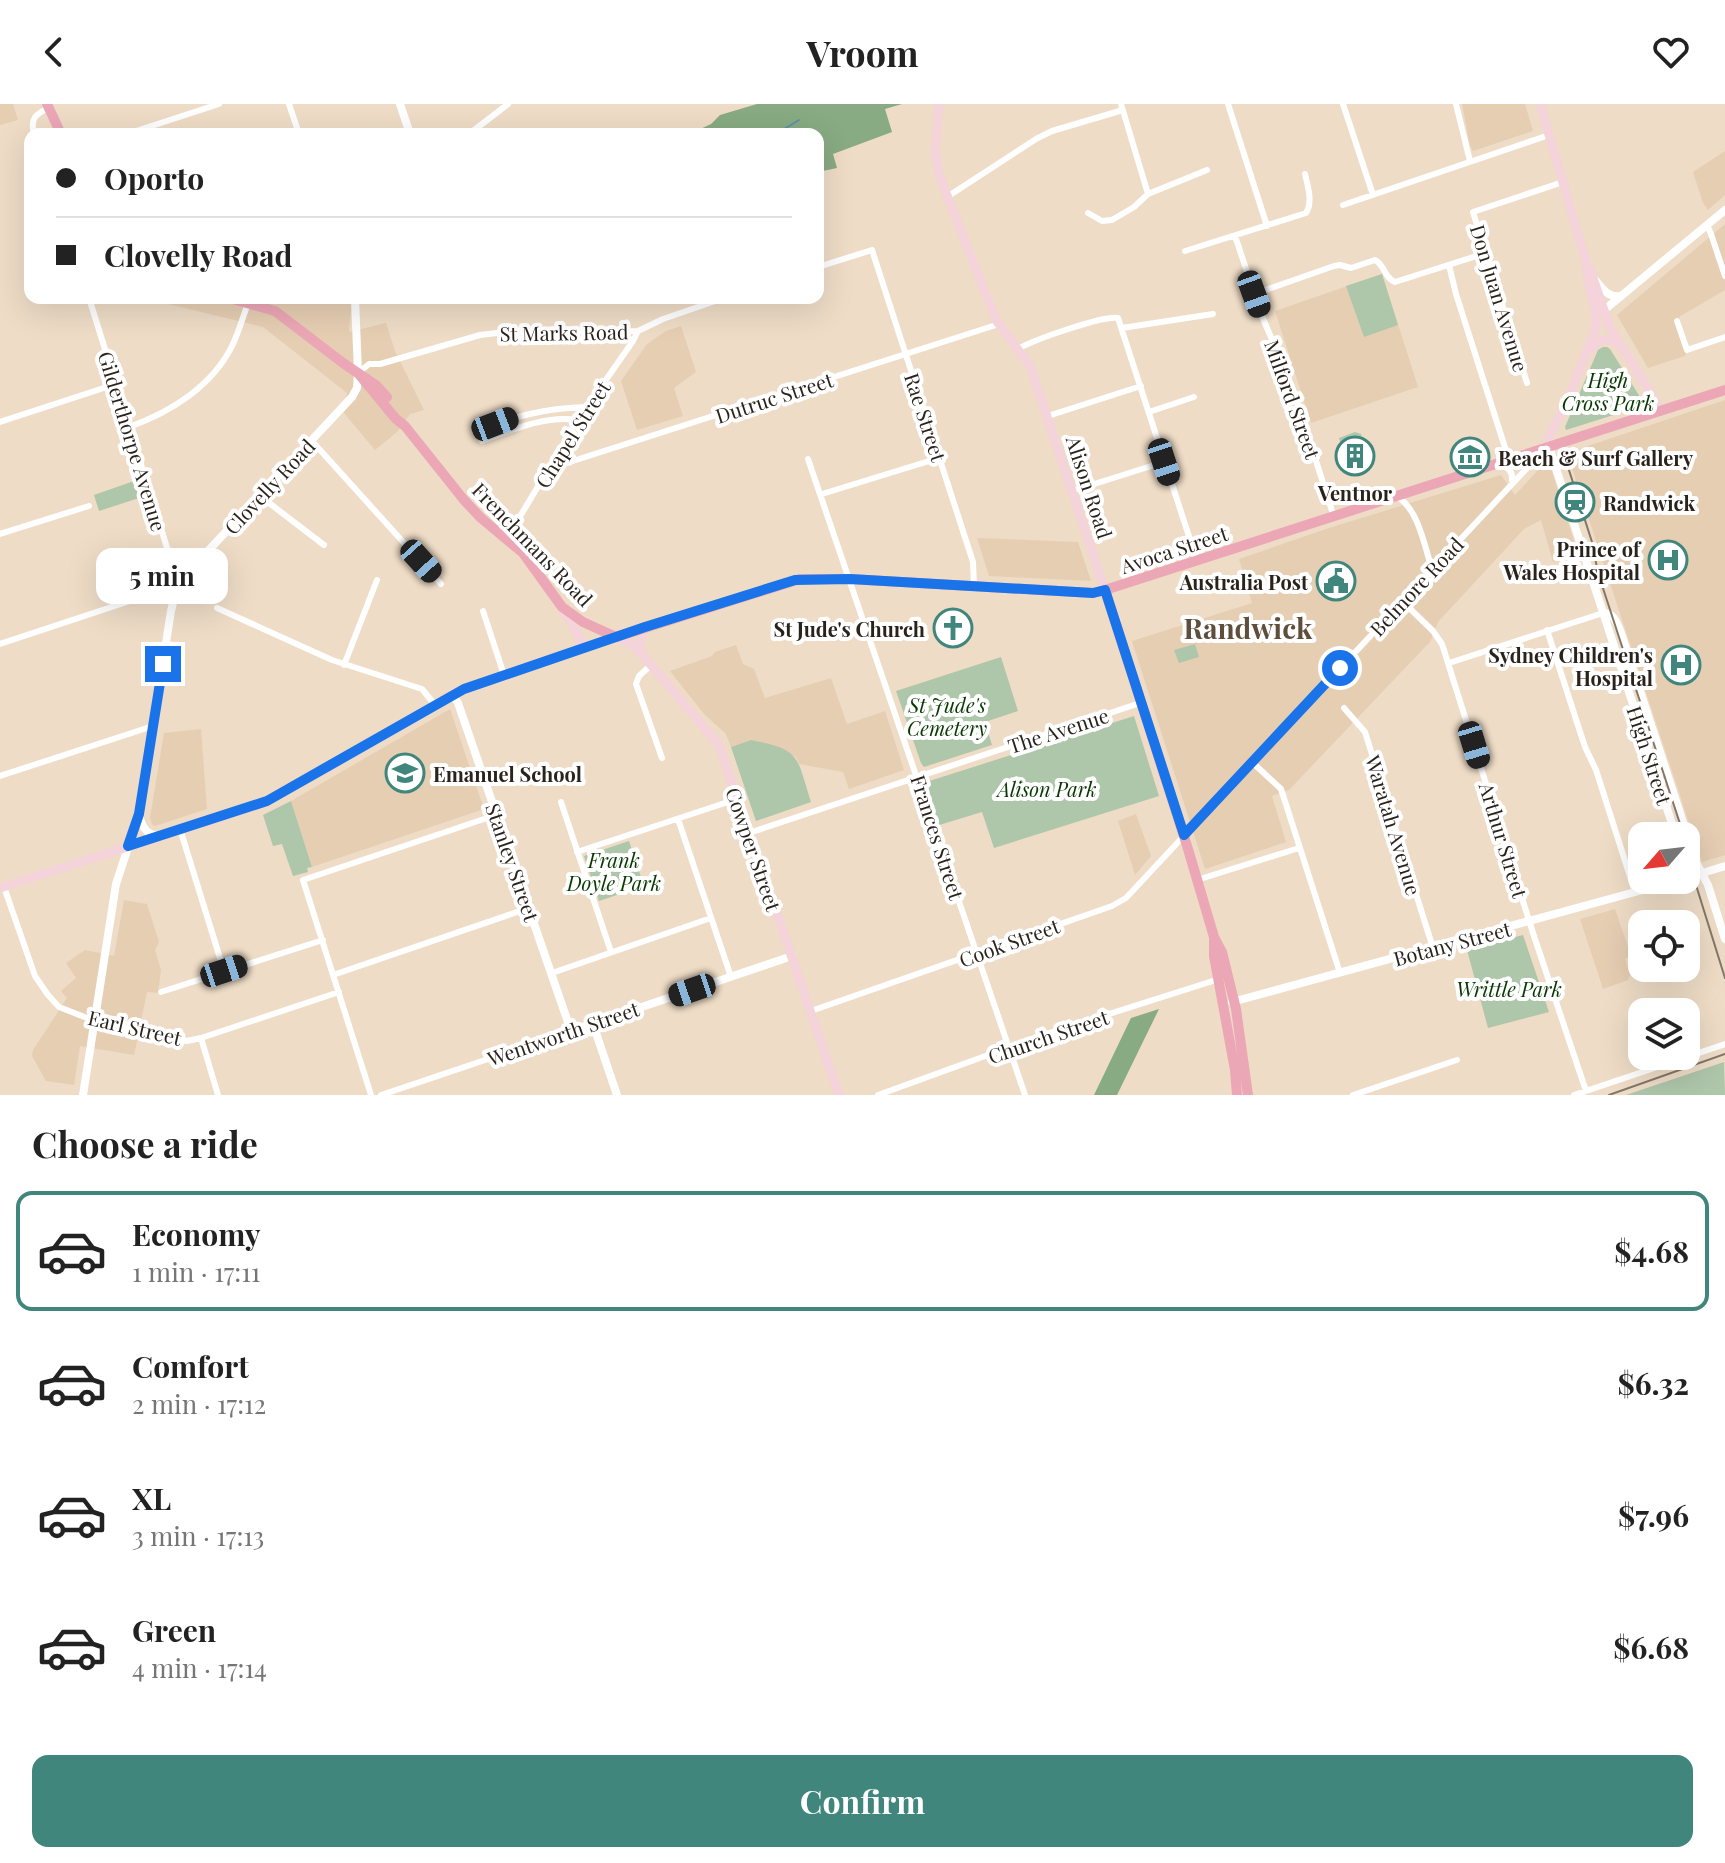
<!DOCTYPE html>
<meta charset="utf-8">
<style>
body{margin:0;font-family:"Playfair Display",serif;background:#f6f6f6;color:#222;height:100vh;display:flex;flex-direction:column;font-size:30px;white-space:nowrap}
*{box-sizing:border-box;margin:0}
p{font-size:26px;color:#767676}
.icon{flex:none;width:44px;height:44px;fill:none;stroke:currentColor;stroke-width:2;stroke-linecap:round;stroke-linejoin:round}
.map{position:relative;height:991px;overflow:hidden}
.sheet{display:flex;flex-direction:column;background:#fff;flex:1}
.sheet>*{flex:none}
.top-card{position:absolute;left:24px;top:24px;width:800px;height:176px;border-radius:16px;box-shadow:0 8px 32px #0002;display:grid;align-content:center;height:176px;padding:0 32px;background:#fff}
.needle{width:52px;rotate:242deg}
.controls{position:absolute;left:1628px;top:718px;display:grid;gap:16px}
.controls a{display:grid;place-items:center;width:72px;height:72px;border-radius:16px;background:#fff;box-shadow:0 8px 32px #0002;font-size:40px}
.end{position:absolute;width:36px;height:36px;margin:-18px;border:10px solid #1a73e8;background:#fff;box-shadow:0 0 0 4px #fff}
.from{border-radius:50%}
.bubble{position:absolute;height:56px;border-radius:16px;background:#fff;box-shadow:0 8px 32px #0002;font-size:26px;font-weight:700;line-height:56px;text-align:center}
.car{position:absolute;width:24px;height:48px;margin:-24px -12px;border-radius:10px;box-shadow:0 0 6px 2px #0007;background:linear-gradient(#222 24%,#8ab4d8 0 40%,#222 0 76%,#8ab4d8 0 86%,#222 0)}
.top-card b{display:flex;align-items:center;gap:28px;height:76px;font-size:30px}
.top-card b+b{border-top:2px solid #e0e0e0}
.top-card i{width:20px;height:20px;background:#222}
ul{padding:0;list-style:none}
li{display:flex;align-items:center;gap:24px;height:120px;margin:0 16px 12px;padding:0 16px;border:4px solid transparent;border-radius:16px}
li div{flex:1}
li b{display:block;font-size:30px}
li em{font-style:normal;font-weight:700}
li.on{border-color:#40867d}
li>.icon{width:72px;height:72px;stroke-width:1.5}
h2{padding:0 32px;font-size:36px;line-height:96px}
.action{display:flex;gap:16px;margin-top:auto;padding:16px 32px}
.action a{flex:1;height:92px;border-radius:16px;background:#40867d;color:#fff;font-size:32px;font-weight:700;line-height:92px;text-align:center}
header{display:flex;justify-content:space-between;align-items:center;height:104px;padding:0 32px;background:#fff;font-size:36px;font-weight:700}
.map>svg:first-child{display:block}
.built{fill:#e6ceb3}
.green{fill:#aec6aa}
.forest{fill:#88ab83}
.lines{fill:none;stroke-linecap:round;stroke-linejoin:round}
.stream{stroke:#5a91a9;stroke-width:2}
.minor{stroke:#fff;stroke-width:6}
.tertiary{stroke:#fff;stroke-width:8}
.secondary{stroke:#f5d3da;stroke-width:9}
.primary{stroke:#eca7b6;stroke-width:10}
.tram{stroke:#837768;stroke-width:2}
.route{stroke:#1a73e8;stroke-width:10}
.labels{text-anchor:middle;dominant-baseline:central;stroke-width:8;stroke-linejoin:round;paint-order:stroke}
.street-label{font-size:20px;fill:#2a231b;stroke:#fff}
.park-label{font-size:20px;font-style:italic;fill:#063800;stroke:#fff}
.poi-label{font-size:20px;font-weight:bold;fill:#2a231b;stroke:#fff;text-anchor:end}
.district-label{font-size:28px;font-weight:bold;fill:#5e4f3c;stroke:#fff}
</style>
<header><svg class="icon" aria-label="back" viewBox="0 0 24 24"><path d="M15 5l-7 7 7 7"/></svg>Vroom<svg class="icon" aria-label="heart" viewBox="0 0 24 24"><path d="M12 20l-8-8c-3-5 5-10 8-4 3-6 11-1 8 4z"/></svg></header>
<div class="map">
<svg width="1725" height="991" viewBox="0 0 1725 991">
<rect width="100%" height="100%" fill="#eedcc6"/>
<!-- built -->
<path class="built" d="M0,0H13L18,16L0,21Z
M1462,0H1525L1533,27L1473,47L1470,42Z
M1725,47V91L1708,106L1703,99L1693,68Z
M1725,120V186L1679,213L1688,242L1685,252L1648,264L1617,211Z
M1382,170L1418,283L1311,319L1275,207Z
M143,194H352L349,228L386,219L395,247L424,306L410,310L397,328L375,346L344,309L347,289L263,223Z
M681,222L696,268L674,284L683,312L637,326L621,277L647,240L666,227Z
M1725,296V751L1702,758L1567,349Z
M1550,361L1578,450L1553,458L1541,416L1524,425L1438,518L1430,538L1405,564L1289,686L1272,692L1286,738L1205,765L1132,537L1252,499L1239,455L1329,424L1501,371L1515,391L1538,366Z
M977,434L1078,438L1091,477L989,472Z
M736,541L743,560L754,565L765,594L831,574L847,620L885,607L904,666L849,685L843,668L799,660L796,653L751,636L731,643L726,630L704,610L670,567L712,552L715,548Z
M450,605L484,705L312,763L291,697Z
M201,625L207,705L155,722L152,720L150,714L164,629Z
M1136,710L1151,752L1135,771L1118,717Z
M124,796L147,800L159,838L155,846L161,866L158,889L147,888L134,951L80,942L74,981L46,977L32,952L33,946L67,894L61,887L76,874L66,859L85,846L114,852Z
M1615,805L1631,852L1625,855L1630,871L1628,876L1603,885L1580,815Z"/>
<!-- green -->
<path class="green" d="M1382,170L1398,221L1364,233L1346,182Z
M1603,243H1607L1610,245L1645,301L1566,326L1565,323L1598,246Z
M1355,328L1361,330L1366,350L1364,351L1359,337L1344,342L1345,347L1343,348L1339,334Z
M134,377L139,394L99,407L94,391Z
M1195,540L1199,553L1179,559L1174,546Z
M1001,553L1018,607L985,618L992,641L924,663L921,659L896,587Z
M1134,612L1159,692L994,744L982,708L936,722L923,679Z
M751,636C802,646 796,652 811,698L756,717L731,643Z
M291,697L312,763L307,764L308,768L293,772L282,740L273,742L263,711Z
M629,737L644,782L599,797L584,752Z
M1523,831L1549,908L1488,924L1467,846Z
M1724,958L1725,991H1626Z"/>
<!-- forest -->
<path class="forest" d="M757,0H902L885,5L892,28L833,50L837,64L818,68V30H690L711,20L720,11Z
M1159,905L1117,991H1094L1131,914Z"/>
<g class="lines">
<!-- stream -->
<path class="stream" d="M776,30L799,16"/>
<!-- minor -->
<path class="minor" d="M289,0L299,30
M1121,0L1148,90
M1228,0L1267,122
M1343,0L1373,91
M1456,0L1470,57
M34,30C30,15 35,10 49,4
M127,30L219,0
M469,30L508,0
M947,93L1036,35L1052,27L1123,6
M1343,101L1549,31
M1088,109L1102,117L1112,116L1134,103L1148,90L1207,66
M1707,121L1711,130L1725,172
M1235,132L1262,212L1294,288L1334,413
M1185,147L1306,109C1313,98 1308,83 1305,70
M1449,161L1456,190L1509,356
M818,163L872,146L973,458L974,482
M1254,190L1334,162L1340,161L1351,164L1375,156C1385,161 1384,174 1395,178L1486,149
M89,194L174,466L180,480
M1677,217L1687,246L1725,233
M1122,224L1213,210
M1018,245C1033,236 1104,211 1118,214L1197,457
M358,269L369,260H380L480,231L505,228L638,227L663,215L724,194
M1527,279L1473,108L1563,78
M1149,308L1194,293
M1048,312L1141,282
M578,316C545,311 512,326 482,337L477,327C516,312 545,304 587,303
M0,318L116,280
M129,323C171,308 213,282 233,240C239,227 243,213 248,199
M312,337L441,480
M808,355L1025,991
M1498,360C1507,362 1513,367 1512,376
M548,365L999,220
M1072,387L1164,358
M822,390L939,354
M260,392L324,441
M1398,393C1419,407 1424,441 1432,465
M0,430L89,402
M507,434L578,316L633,237L638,227
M1402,497L1433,527L1442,540L1533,829L1586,987
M217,504L332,556L422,585L435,601
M483,507L504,571
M1547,526L1585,643L1596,666L1635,788
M0,540L163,486L176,487
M1449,559L1603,509
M344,561L377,476
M651,561L639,572L636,580L662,654
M1344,604L1365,628L1433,844
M1252,658L1281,685L1283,691L1340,869
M0,672L153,622
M561,698L611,848
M678,715L731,873
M180,725L224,867
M749,729L1140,599
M577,748L737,695
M1197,776L1299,744
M4,783L35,872L48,891L59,903L100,919L187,937L201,934L339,888
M552,869L711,814
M333,871L529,804
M161,888L323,836
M811,907L1112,802L1126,794L1541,349
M201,934L218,991
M371,991L303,776L496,711
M381,991L571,927
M878,991L1043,931L1219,875
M1353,991L1457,956
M1574,991L1725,940"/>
<!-- tertiary -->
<path class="tertiary" d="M400,0L410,30
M1595,176C1603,185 1608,194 1621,192
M1603,207L1725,106
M1549,343L1676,732
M1603,509C1615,509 1617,520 1621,529L1696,758L1708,781L1725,835
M453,591L458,599L571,927L792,852
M139,711C142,723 146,730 158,732
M1686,774L1725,762
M1232,898L1679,776
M593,920L617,991
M83,991L116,780L139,710L171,507L176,487L192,464L352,293L357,284L358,269L355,194"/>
<!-- secondary -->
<path class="secondary" d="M939,0L935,47L939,71L996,216L1030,262L1105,486
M1540,0L1585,154L1589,182L1596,209L1595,226
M1590,165L1610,224L1656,298L1660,307
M1591,245C1600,235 1608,232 1619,241
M1549,343L1548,335L1570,290L1597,221
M559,500L581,535L578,546
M640,548L641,535L645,523
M0,784L261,700L316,670L464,585L616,533L630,539L640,548L719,641L839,991"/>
<!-- primary -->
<path class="primary" d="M47,0L61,30
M229,194L275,207L343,259L377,282L387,293
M358,269L396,315L405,322L464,396L481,414L523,449L562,503L583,518L616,533L800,475H850L1093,489L1105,486L1725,286
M1105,486L1188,745L1214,833L1222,848L1236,905L1248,991
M1214,835V852L1235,966L1237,991"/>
<!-- tram -->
<path class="tram" d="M1568,363L1592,438L1598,469L1684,732
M1686,749L1725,874
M1609,991L1725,950"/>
</g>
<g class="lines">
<!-- route -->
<path class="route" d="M163,560L139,710L128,742L267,697L464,585L645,523L795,476L850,475L1093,489L1105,486L1184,731L1340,564"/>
</g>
<!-- icons -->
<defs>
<g id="building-ring" transform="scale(2)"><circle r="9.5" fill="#fff" stroke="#40867d" stroke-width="1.5"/><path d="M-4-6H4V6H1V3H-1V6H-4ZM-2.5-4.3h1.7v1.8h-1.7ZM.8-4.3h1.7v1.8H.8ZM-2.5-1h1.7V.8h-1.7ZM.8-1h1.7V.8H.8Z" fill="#40867d"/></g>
<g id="museum-ring" transform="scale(2)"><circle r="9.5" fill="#fff" stroke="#40867d" stroke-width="1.5"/><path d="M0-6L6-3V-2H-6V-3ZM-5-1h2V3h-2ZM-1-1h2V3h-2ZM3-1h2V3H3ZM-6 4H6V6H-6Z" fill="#40867d"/></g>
<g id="station-ring" transform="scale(2)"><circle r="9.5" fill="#fff" stroke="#40867d" stroke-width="1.5"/><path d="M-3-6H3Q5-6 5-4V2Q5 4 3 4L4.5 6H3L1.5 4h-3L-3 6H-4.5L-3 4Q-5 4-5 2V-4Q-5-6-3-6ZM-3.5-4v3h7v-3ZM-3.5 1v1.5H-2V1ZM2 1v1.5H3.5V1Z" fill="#40867d"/></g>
<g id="hospital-ring" transform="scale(2)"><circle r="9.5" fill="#fff" stroke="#40867d" stroke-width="1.5"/><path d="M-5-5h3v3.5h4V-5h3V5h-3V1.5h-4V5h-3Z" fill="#40867d"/></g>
<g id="civic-ring" transform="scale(2)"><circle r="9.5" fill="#fff" stroke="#40867d" stroke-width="1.5"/><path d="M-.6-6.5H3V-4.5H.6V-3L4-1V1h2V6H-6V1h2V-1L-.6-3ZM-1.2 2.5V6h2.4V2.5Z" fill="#40867d"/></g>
<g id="church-ring" transform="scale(2)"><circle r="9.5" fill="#fff" stroke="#40867d" stroke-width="1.5"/><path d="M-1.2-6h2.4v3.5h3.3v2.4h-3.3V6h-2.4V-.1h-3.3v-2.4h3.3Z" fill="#40867d"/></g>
<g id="school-ring" transform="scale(2)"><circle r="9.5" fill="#fff" stroke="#40867d" stroke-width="1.5"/><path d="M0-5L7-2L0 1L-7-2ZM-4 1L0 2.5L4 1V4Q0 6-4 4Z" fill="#40867d"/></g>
</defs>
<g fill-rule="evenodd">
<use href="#building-ring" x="1355" y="352"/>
<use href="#museum-ring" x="1470" y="353"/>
<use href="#station-ring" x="1575" y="398"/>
<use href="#hospital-ring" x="1668" y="456"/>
<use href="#civic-ring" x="1336" y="477"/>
<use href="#church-ring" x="953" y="524"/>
<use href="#hospital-ring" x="1681" y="561"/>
<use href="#school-ring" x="405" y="669"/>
</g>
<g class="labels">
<!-- street labels -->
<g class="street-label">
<text transform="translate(1500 194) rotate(73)">Don Juan Avenue</text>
<text transform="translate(564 228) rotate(-1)">St Marks Road</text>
<text transform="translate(774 293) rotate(-18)">Dutruc Street</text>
<text transform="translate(1293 295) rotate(70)">Milford Street</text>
<text transform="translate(926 313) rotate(72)">Rae Street</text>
<text transform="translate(572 330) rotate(-58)">Chapel Street</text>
<text transform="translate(133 337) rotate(73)">Gilderthorpe Avenue</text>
<text transform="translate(269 382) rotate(-47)">Clovelly Road</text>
<text transform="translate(1090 383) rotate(72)">Alison Road</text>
<text transform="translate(533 440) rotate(46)">Frenchmans Road</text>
<text transform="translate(1174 445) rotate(-18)">Avoca Street</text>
<text transform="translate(1416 482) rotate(-47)">Belmore Road</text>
<text transform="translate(1058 626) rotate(-18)">The Avenue</text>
<text transform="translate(1650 651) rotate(72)">High Street</text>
<text transform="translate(1394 721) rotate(73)">Waratah Avenue</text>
<text transform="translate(938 733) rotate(72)">Frances Street</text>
<text transform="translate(1504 736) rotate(73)">Arthur Street</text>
<text transform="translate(754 745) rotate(71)">Cowper Street</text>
<text transform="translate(513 758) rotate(71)">Stanley Street</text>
<text transform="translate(1009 838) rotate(-20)">Cook Street</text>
<text transform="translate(1452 839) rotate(-15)">Botany Street</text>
<text transform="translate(135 923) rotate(13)">Earl Street</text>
<text transform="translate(563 929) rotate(-19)">Wentworth Street</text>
<text transform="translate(1048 932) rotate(-19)">Church Street</text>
</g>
<!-- park labels -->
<g class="park-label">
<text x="1608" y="275">High<tspan x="1608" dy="23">Cross Park</tspan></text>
<text x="947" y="600">St Jude's<tspan x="947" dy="23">Cemetery</tspan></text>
<text x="1047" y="684">Alison Park</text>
<text x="614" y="755">Frank<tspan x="614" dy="23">Doyle Park</tspan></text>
<text x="1509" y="884">Writtle Park</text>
</g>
<!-- poi labels -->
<g class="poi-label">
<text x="1498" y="353" text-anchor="start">Beach &amp; Surf Gallery</text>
<text x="1355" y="388" text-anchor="middle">Ventnor</text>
<text x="1603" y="398" text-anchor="start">Randwick</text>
<text x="1640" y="444">Prince of<tspan x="1640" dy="23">Wales Hospital</tspan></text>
<text x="1308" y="477">Australia Post</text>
<text x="925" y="524">St Jude's Church</text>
<text x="1653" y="550">Sydney Children's<tspan x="1653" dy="23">Hospital</tspan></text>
<text x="433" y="669" text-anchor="start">Emanuel School</text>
</g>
<!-- district labels -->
<g class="district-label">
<text x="1248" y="523">Randwick</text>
</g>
</g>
</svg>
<div class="controls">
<a><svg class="needle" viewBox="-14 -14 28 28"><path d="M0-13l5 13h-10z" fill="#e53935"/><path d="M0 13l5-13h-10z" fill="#767676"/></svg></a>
<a><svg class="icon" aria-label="locate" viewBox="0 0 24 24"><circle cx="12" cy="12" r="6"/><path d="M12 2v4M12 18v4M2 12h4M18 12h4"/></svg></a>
<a><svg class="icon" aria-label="layers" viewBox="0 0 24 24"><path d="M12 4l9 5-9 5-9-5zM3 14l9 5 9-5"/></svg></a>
</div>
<i class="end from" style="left:1340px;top:564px"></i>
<i class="end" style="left:163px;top:560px"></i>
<div class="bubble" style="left:96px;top:444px;width:132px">5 min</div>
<i class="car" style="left:1254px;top:190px;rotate:160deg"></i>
<i class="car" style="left:495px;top:320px;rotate:69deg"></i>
<i class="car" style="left:1164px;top:358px;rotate:162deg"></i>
<i class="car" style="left:421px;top:457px;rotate:138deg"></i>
<i class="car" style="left:1474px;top:641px;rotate:163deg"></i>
<i class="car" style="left:224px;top:867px;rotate:72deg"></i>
<i class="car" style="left:692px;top:886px;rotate:251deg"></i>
<div class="top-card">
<b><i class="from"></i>Oporto</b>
<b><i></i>Clovelly Road</b>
</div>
</div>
<section class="sheet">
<h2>Choose a ride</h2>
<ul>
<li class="on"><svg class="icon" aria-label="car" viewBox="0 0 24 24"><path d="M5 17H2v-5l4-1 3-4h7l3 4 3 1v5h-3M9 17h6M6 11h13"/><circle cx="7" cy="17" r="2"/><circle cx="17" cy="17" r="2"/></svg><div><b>Economy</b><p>1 min · 17:11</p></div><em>$4.68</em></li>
<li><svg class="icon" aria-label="car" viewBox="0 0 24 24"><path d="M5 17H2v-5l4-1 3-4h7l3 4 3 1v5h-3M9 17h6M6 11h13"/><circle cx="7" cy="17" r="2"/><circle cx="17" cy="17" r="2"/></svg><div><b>Comfort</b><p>2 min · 17:12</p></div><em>$6.32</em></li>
<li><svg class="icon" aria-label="car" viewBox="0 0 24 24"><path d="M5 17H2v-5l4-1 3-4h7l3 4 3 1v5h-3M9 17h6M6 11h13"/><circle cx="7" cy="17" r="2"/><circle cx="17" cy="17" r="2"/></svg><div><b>XL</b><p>3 min · 17:13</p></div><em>$7.96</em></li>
<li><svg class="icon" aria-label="car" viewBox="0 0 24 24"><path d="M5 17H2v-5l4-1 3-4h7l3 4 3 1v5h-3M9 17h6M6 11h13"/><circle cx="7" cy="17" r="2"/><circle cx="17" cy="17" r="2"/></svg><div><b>Green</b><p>4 min · 17:14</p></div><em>$6.68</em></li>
</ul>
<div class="action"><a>Confirm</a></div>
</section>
